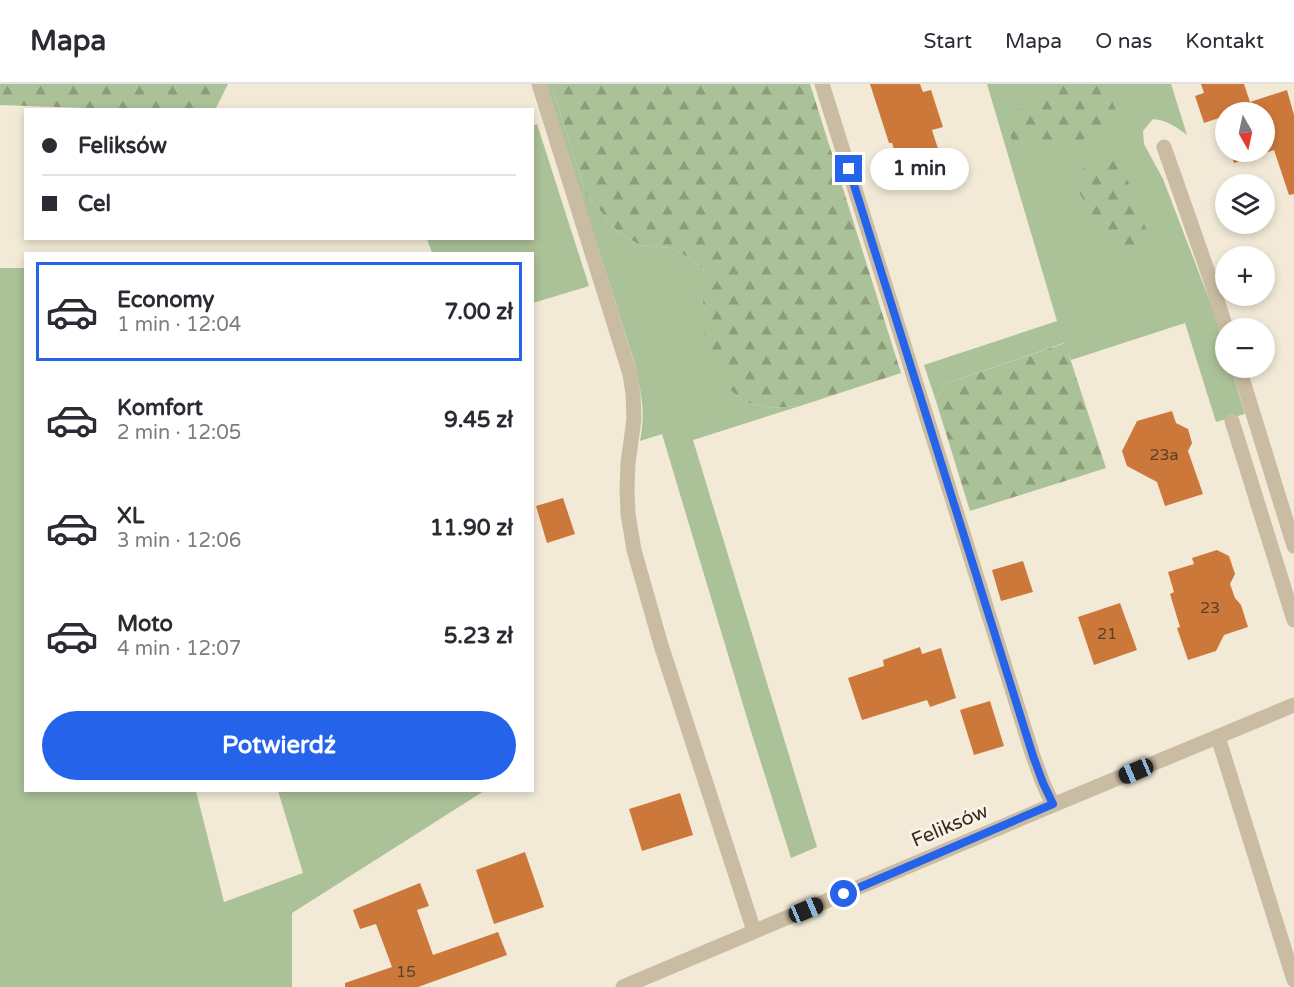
<!DOCTYPE html>
<html lang="pl">
<meta charset="utf-8">
<style>
body{margin:0;font-family:"Varela Round",sans-serif;background:#f2f2f3;color:#2b2b33;height:100vh;display:flex;flex-direction:column;font-size:22px;white-space:nowrap}
*{box-sizing:border-box;margin:0}
p{font-size:20px;color:#7c7c81}
.icon{flex:none;width:33px;height:33px;fill:none;stroke:currentColor;stroke-width:2;stroke-linecap:round;stroke-linejoin:round}
.map{position:relative;flex:1;overflow:hidden}
.details{position:absolute;left:24px;top:168px;width:510px;height:540px;display:flex;flex-direction:column;background:#fff;border-radius:0px;box-shadow:0 3px 9px #0003}
.details>*{flex:none}
.top-card{position:absolute;left:24px;top:24px;width:510px;height:132px;border-radius:0px;box-shadow:0 3px 9px #0003;display:grid;align-content:center;height:132px;padding:0 18px;background:#fff}
.needle{width:39px;rotate:171deg}
.buttons{position:absolute;left:1215px;top:18px;display:grid;gap:12px}
.buttons a{display:grid;place-items:center;width:60px;height:60px;border-radius:50%;background:#fff;box-shadow:0 3px 9px #0003;font-size:30px}
.end{position:absolute;width:27px;height:27px;margin:-14px;border:8px solid #2563eb;background:#fff;box-shadow:0 0 0 3px #fff}
.from{border-radius:50%}
.bubble{position:absolute;height:42px;border-radius:21px;background:#fff;box-shadow:0 3px 9px #0003;font-size:20px;font-weight:800;line-height:42px;text-align:center}
.car{position:absolute;width:18px;height:36px;margin:-18px -9px;border-radius:8px;box-shadow:0 0 4px 2px #0007;background:linear-gradient(#222 24%,#8ab4d8 0 40%,#222 0 76%,#8ab4d8 0 86%,#222 0)}
.top-card b{display:flex;align-items:center;gap:21px;height:57px;font-size:22px}
.top-card b+b{border-top:2px solid #e1e1e2}
.top-card i{width:15px;height:15px;background:#2b2b33}
ul{padding:10px 0 0;list-style:none}
li{display:flex;align-items:center;gap:18px;height:99px;margin:0 12px 9px;padding:0 6px;border:3px solid transparent;border-radius:0px}
li div{flex:1}
li b{display:block;font-size:22px}
li em{font-style:normal;font-weight:800}
li.active{border-color:#2563eb}
li>.icon{width:54px;height:54px;stroke-width:1.5}
.button{display:flex;gap:12px;margin-top:auto;padding:12px 18px}
.button a{flex:1;height:69px;border-radius:36px;background:#2563eb;color:#fff;font-size:24px;font-weight:800;line-height:69px;text-align:center}
header{display:flex;align-items:center;gap:36px;box-sizing:border-box;height:84px;padding:0 30px;background:#fff;border-bottom:2px solid #e1e1e2}
header strong{font-size:28px}
nav{display:flex;gap:33px;margin-inline-start:auto;font-size:21px}
.map>svg:first-child{display:block}
.grass{fill:#abc197}
.forest{fill:url(#forest-firs)}
.building{fill:#cc783b}
.lines{fill:none;stroke-linecap:round;stroke-linejoin:round}
.lane{stroke:#cabca3;stroke-width:15}
.street{stroke:#cabca3;stroke-width:15}
.route{stroke:#2563eb;stroke-width:8}
.labels{text-anchor:middle;dominant-baseline:central;stroke-width:6;stroke-linejoin:round;paint-order:stroke}
.number-label{font-size:16px;fill:#5b402a}
.street-label{font-size:20px;fill:#352d25;stroke:#faf3e3}
</style>
<header>
<strong>Mapa</strong>
<nav><a>Start</a><a>Mapa</a><a>O nas</a><a>Kontakt</a></nav>
</header>
<div class="map">
<svg width="1294" height="903" viewBox="0 0 1294 903">
<defs>
<pattern id="forest-firs" width="22" height="20" patternUnits="userSpaceOnUse" patternTransform="scale(1.5)"><rect width="22" height="20" fill="#abc197"/><path d="M5 1l3.5 6h-7zM16 11l3.5 6h-7z" fill="#8c9d7b"/></pattern>
</defs>
<rect width="100%" height="100%" fill="#f2ead7"/>
<!-- grass -->
<path class="grass" d="M546,0H553V5L586,110L618,148L640,161L670,164L688,173L705,187L714,201L727,303L744,318L770,324L800,322L693,356L817,763L791,774L750,644L662,350L640,357C646,326 641,309 635,280Z
M987,0H1171L1187,51C1176,43 1167,36 1153,35L1143,47L1144,60L1163,95L1214,228L1225,266L1226,284H1231L1245,330L1216,338L1185,239L1071,276L1064,259L945,300L936,317L924,281L1057,237Z
M537,40L589,202L533,219L532,170L432,169L427,155L532,154V42Z
M0,184H25L26,706L196,707L224,818L303,789L278,707H484L292,829V903H0Z"/>
<!-- forest -->
<path class="forest" d="M0,0H228L215,26L112,25L0,21Z
M553,0H810L901,289L800,322L770,324L744,318L727,303L710,273L702,239L704,204L713,201L705,187L688,173L670,164L640,161L618,148L586,110L553,5Z
M1054,0H1104L1116,26L1114,44L1103,53L1037,61L1012,56C1011,53 1009,50 1009,46C1007,25 1038,9 1054,0Z
M1098,74L1115,75L1126,92L1148,150L1146,164L1133,173L1120,171L1103,153L1077,104L1084,83Z
M1065,259L1106,384L970,427L936,317L945,300Z"/>
<!-- building -->
<path class="building" d="M870,0H920L923,8L931,6L943,43L932,46L941,74L901,86L892,59H889Z
M1201,0H1244L1250,18L1287,6L1294,31V110L1289,111L1274,66L1234,79L1230,68H1264V28H1226V53L1219,34L1204,39L1195,12L1204,9Z
M1172,327L1176,339L1188,345L1192,359L1188,367L1203,410L1165,422L1157,398L1127,382L1122,367L1137,337Z
M563,414L575,450L547,459L536,422Z
M1217,466L1229,472L1235,490L1230,500L1235,514L1241,521L1248,543L1224,551L1216,567L1188,576L1177,544L1180,543L1170,510L1174,508L1168,488L1194,480L1192,474Z
M1023,477L1033,508L1001,517L992,486Z
M1120,519L1137,566L1094,581L1078,533Z
M920,563L922,570L941,564L956,614L930,623L927,616L862,636L848,594L884,582L883,576Z
M990,617L1004,662L974,671L960,626Z
M680,709L693,751L642,767L629,725Z
M525,768L544,823L494,840L476,786Z
M420,799L429,822L417,826L433,871L498,848L507,871L418,903H345V899L392,883L376,840L360,845L353,826Z"/>
<g class="lines">
<!-- lane -->
<path class="lane" d="M539,0L630,290L633,309L634,335L628,379L627,405L628,430L634,466L661,561L754,847
M822,0L1033,672L1043,699L1053,721
M1164,63L1211,197L1226,244
M1239,284L1294,462
M1232,337L1294,536"/>
<!-- street -->
<path class="street" d="M1218,653L1294,896
M623,903L1053,721L1294,621"/>
</g>
<g class="lines">
<!-- route -->
<path class="route" d="M844,810L1053,720L1043,699L1033,672L849,85"/>
</g>
<g class="labels">
<!-- number labels -->
<g class="number-label">
<text x="1164" y="371">23a</text>
<text x="1210" y="524">23</text>
<text x="1107" y="550">21</text>
<text x="406" y="888">15</text>
</g>
<!-- street labels -->
<g class="street-label">
<text transform="translate(950 742) rotate(-23)">Feliksów</text>
</g>
</g>
</svg>
<div class="buttons">
<a><svg class="needle" viewBox="-14 -14 28 28"><path d="M0-13l5 13h-10z" fill="#e53935"/><path d="M0 13l5-13h-10z" fill="#7c7c81"/></svg></a>
<a><svg class="icon" aria-label="layers" viewBox="0 0 24 24"><path d="M12 4l9 5-9 5-9-5zM3 14l9 5 9-5"/></svg></a>
<a>+</a>
<a>−</a>
</div>
<i class="end from" style="left:844px;top:810px"></i>
<i class="end" style="left:849px;top:85px"></i>
<div class="bubble" style="left:870px;top:64px;width:99px">1 min</div>
<i class="car" style="left:1136px;top:687px;rotate:247deg"></i>
<i class="car" style="left:806px;top:826px;rotate:67deg"></i>
<div class="top-card">
<b><i class="from"></i>Feliksów</b>
<b><i></i>Cel</b>
</div>
<section class="details">
<ul>
<li class="active"><svg class="icon" aria-label="car" viewBox="0 0 24 24"><path d="M5 17H2v-5l4-1 3-4h7l3 4 3 1v5h-3M9 17h6M6 11h13"/><circle cx="7" cy="17" r="2"/><circle cx="17" cy="17" r="2"/></svg><div><b>Economy</b><p>1 min · 12:04</p></div><em>7.00 zł</em></li>
<li><svg class="icon" aria-label="car" viewBox="0 0 24 24"><path d="M5 17H2v-5l4-1 3-4h7l3 4 3 1v5h-3M9 17h6M6 11h13"/><circle cx="7" cy="17" r="2"/><circle cx="17" cy="17" r="2"/></svg><div><b>Komfort</b><p>2 min · 12:05</p></div><em>9.45 zł</em></li>
<li><svg class="icon" aria-label="car" viewBox="0 0 24 24"><path d="M5 17H2v-5l4-1 3-4h7l3 4 3 1v5h-3M9 17h6M6 11h13"/><circle cx="7" cy="17" r="2"/><circle cx="17" cy="17" r="2"/></svg><div><b>XL</b><p>3 min · 12:06</p></div><em>11.90 zł</em></li>
<li><svg class="icon" aria-label="car" viewBox="0 0 24 24"><path d="M5 17H2v-5l4-1 3-4h7l3 4 3 1v5h-3M9 17h6M6 11h13"/><circle cx="7" cy="17" r="2"/><circle cx="17" cy="17" r="2"/></svg><div><b>Moto</b><p>4 min · 12:07</p></div><em>5.23 zł</em></li>
</ul>
<div class="button"><a>Potwierdź</a></div>
</section>
</div>
